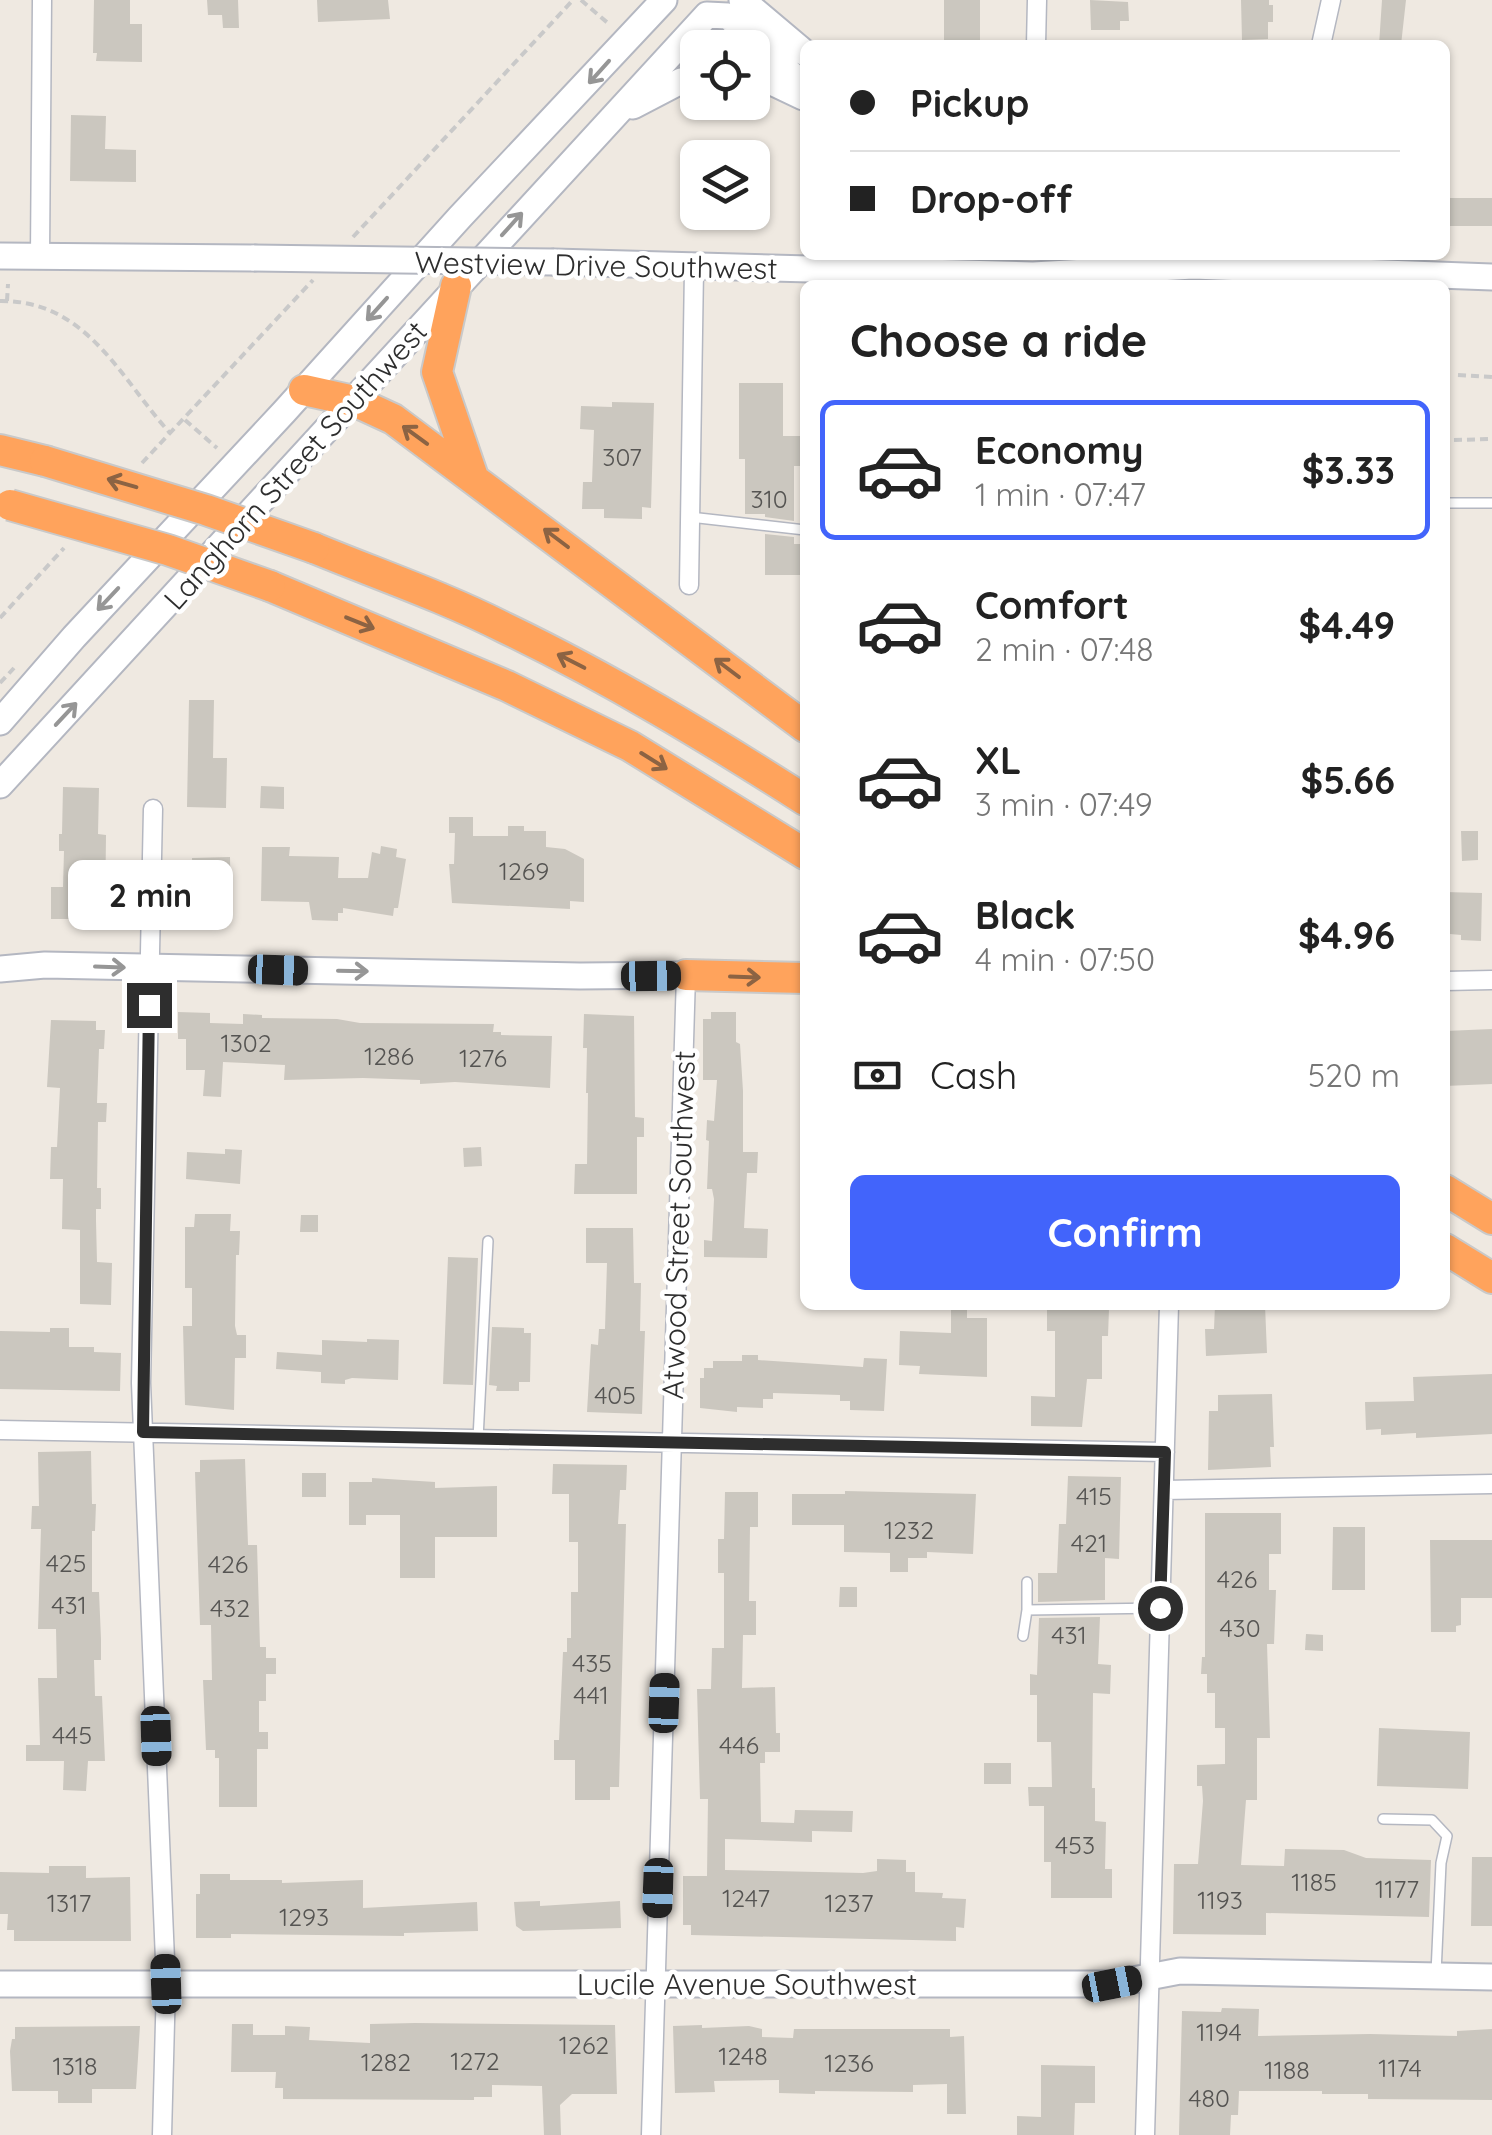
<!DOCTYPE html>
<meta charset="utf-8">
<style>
body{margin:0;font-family:Quicksand,sans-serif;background:#f2f2f2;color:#222;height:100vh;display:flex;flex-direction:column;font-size:38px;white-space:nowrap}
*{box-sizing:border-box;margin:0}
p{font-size:32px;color:#767676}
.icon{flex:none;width:55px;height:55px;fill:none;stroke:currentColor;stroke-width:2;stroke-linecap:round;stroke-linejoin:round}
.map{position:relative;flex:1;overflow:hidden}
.drawer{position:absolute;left:800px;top:280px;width:650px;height:1030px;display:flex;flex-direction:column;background:#fff;border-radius:15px;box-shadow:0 2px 8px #0004}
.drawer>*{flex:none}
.top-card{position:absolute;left:800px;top:40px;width:650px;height:220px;border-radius:15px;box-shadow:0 2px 8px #0004;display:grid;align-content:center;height:220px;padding:0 50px;background:#fff}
.tools{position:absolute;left:680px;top:30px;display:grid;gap:20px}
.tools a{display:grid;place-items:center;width:90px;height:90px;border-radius:15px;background:#fff;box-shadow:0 2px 8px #0004;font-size:50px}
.end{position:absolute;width:45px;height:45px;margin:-22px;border:12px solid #2e2e2e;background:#fff;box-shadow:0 0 0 5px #fff}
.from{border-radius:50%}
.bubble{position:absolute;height:70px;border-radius:15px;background:#fff;box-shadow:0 2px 8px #0004;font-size:32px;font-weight:800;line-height:70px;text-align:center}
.car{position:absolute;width:30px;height:60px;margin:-30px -15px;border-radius:12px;box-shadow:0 0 8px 2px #0007;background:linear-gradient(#222 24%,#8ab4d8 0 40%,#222 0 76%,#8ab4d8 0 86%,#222 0)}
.top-card b{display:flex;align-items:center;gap:35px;height:95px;font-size:38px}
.top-card b+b{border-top:2px solid #e0e0e0}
.top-card i{width:25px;height:25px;background:#222}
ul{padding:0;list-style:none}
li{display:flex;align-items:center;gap:30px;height:140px;margin:0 20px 15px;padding:0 30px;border:5px solid transparent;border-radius:15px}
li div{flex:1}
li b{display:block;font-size:38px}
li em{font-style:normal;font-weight:800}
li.active{border-color:#4264fb}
li>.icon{width:90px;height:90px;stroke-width:1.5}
h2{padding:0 50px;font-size:45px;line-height:120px}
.pay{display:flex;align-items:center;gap:25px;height:110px;padding:0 50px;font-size:38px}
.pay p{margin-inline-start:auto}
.button{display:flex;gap:20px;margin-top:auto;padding:20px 50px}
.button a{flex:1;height:115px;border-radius:15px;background:#4264fb;color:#fff;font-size:40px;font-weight:800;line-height:115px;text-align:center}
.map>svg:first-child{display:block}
.building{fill:#cbc7bf}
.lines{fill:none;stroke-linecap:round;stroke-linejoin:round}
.lane-casing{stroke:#b4b7c1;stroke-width:12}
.street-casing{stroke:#b4b7c1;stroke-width:21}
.secondary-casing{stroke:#b4b7c1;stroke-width:29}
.highway-casing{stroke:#c9c9c9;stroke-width:34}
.path{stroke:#c9c9c9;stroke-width:4;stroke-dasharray:8 5;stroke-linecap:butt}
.lane{stroke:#fff;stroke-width:9}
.street{stroke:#fff;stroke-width:18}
.secondary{stroke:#fff;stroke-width:25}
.highway{stroke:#ffa35c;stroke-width:30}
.secondary-bridge-casing{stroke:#b4b7c1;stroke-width:29;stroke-linecap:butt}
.highway-bridge-casing{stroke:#c9c9c9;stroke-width:34;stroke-linecap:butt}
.secondary-bridge{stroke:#fff;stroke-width:25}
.highway-bridge{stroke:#ffa35c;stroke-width:30}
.oneway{stroke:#969696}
.oneway2{stroke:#8c6343}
.route{stroke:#2e2e2e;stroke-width:12}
.labels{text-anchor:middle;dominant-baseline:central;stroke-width:9;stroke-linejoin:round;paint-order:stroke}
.number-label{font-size:25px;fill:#555452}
.street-label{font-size:30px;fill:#2e2e2e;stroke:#fff}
</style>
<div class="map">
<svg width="1492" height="2135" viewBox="0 0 1492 2135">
<rect width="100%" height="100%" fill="#efe9e1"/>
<!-- building -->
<path class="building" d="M94,0H130V24H142V62L96,61L97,53H93Z
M207,0H238L239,28H223L222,15H208Z
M317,0H388L390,19L318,22Z
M944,0H980V45H944Z
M1090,0L1128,2L1129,21H1120V30H1091Z
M1241,0H1269V5H1273V22H1268V39L1242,40Z
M1382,0H1406L1401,45H1379Z
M71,115L106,116L105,149L136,150V182L70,181Z
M1445,198H1492V226H1445Z
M739,383H783V436H805V466H794V521L765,517V514H745V459H739Z
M612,402L654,403L651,508L642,507V519L604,518V509H582L583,482H592L594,430L580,429L581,406L612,407Z
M765,534L794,537V544H805V575H765Z
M189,700H214L213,758H227L226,808L187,807Z
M261,786L284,787V809L260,808Z
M63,787L99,788L98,834L106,835L105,919H51V887H63L64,851H59V834H62Z
M449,817H473V836H508V826H524V831H546V847L565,849L584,859V902L570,901V909L452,903L449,864H454L455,833H449Z
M1461,831H1478V860L1462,861Z
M381,846L397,849L396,857L406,859L398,908H394L393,916L343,908V913H338V921L312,920L309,902L261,901L262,847H290L289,856L339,857L338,878H368L372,852L380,854Z
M230,857L231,912L193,913L192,858Z
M1445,892L1482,893L1481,941L1461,940V935L1450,934V930H1445Z
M178,1012L210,1013V1023L243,1024V1014L262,1015V1018L337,1019L360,1023L494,1024L493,1032H501V1035L552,1036L550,1088L455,1082L420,1084V1080L363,1078L284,1080L285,1065L223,1062L221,1097L203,1096L205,1070H186V1039H178Z
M711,1012H736V1042L740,1044L743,1091V1152H758L757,1173H747L744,1228L768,1229L767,1258L704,1257V1240L712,1241L714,1199L712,1189H707L709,1141L706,1140L707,1120L714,1121L717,1080H703V1019H711Z
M584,1014L634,1016L635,1117L644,1118V1137H637V1194H574L575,1164H587L588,1093H586L587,1048H583Z
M51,1020L96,1021V1030H105L104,1049H99L97,1103H107L106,1122H98L97,1188H101V1209H96V1221L97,1262L112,1263L111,1305L80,1304V1230L62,1229L63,1179H50L51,1147H57L60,1088L47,1087Z
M1492,1029V1084L1445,1086V1031Z
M481,1147L482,1166L464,1167L463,1148Z
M225,1149L242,1150L240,1184L186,1179L187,1152L225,1154Z
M195,1214H231L230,1231H240L239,1255H236L235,1326L237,1335H246V1358H235L234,1410L185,1405L183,1326H192V1288H185V1227H194Z
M301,1215H318V1232H300Z
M586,1228H633L634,1283H641L640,1331H645L642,1414L587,1412L591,1344L598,1345L599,1329H605L607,1263H586Z
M448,1257L478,1258L473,1385L443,1384Z
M951,1305H967V1318H987V1377L919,1374L920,1366L899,1365L900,1331L951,1333Z
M1047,1305L1109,1309L1108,1336H1102V1379H1087L1082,1427L1031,1426V1396L1055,1397V1331H1047Z
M1215,1305H1265L1267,1353L1206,1356L1205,1329H1214Z
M492,1327L524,1328V1333H531L530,1382H519V1391H496L497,1386L489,1385Z
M50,1328H69V1347H94V1352L121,1353L120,1391L0,1389V1331L50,1332Z
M367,1339L399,1340L398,1380L352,1378L345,1380V1384L321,1383V1372L276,1369L277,1352L322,1355V1340L367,1342Z
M742,1355H758V1360L863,1367L864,1358L887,1359L884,1411L850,1410V1401H840V1395L773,1393V1399H763V1408L737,1407V1412L700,1408V1378H704V1368H713V1361H742Z
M1492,1374V1434L1416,1438V1433L1381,1435V1429L1366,1430L1365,1402L1414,1401L1413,1377Z
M1272,1394L1274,1447H1270L1271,1467L1208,1470L1209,1411H1218V1395Z
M91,1451L92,1504H96L95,1531H92V1592H99L101,1639V1660H94L95,1696H102L105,1761H88L86,1791L63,1790L64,1761H26V1745H40L38,1678H57L56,1629H38L41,1529H31L32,1506H39L38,1452Z
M245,1459L248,1545H257L260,1647H266V1658H276V1674H266V1701H259V1732H268V1749H257V1807H219V1758H215V1750H206L203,1680H212L211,1625H200L195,1472H200V1460Z
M553,1464L627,1465L626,1490H620L618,1524H626L619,1787H610V1800H575V1760H554V1740H559L563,1652H567V1638H571V1592H578V1542H569V1494H552Z
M302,1473H326V1497H302Z
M1068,1476L1121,1477L1119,1559L1105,1558V1600L1038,1602V1573H1057L1059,1524H1066Z
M372,1478L435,1482V1488L497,1486V1537H435V1578H400V1515H366V1525H349V1482H372Z
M845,1491L976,1494L973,1554L927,1552V1558H908V1572H890V1553L844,1552V1525H792V1494H845Z
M725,1492H758V1527H750L749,1601H756V1635H743L742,1688L775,1687L776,1733H780V1752H765V1763H760L761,1822L794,1823L795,1810L853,1811L852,1832L812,1831V1842L725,1839V1870L863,1873L877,1871V1859L906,1860V1872H915V1892L943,1893L942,1898L966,1899L964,1928L956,1927V1941L691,1935V1925H683V1876H707L708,1799H700L697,1689H711L712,1648H724V1573H718V1539H724Z
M1205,1513H1281V1554H1269V1590H1276L1274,1644H1267L1270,1738H1257V1800H1246L1241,1865L1284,1866L1285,1849L1344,1850L1366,1858L1431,1860L1429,1917L1266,1913V1935L1173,1934L1174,1864H1198L1203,1801L1202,1786H1197V1765L1225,1764V1728H1215V1693H1207V1674H1201L1202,1657H1205Z
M1333,1527H1365V1590H1332Z
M1430,1540H1492V1598H1461V1625L1456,1626V1632H1431Z
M840,1587H857V1607H839Z
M1100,1617L1098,1664L1111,1665L1110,1694L1093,1693L1092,1788H1095V1821L1106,1822L1105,1869H1112V1898H1051V1862H1044V1806H1029L1028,1787H1052L1051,1742H1037V1695H1030V1674L1037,1675L1039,1618Z
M1306,1634L1323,1635V1651L1305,1650Z
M1379,1728L1470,1732L1468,1789L1377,1786Z
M984,1763H1011V1784H984Z
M1472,1857H1492V1926H1471Z
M49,1866H86V1878L130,1877L131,1941H14V1930H7L8,1914H0V1872L49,1873Z
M200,1874H230V1880H282V1883L363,1880V1908L477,1902L478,1931L404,1933V1936L231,1934V1938H196V1894H200Z
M540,1901V1906L620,1901L621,1928L523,1931L516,1926L514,1902Z
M1222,2008L1259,2009L1258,2036L1370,2034L1457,2036V2031L1492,2029V2100L1368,2099V2094H1322V2091H1239L1238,2115H1231L1230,2135H1179L1182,2011L1221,2012Z
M415,2023L615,2025L617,2094H572L560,2105L561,2135H544L542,2086L492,2085V2097H474V2100L283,2099V2088H275L276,2072H231L232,2024H253V2035H285V2026L310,2027L309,2040L370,2043V2024Z
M702,2025V2028L749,2026L762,2029V2037L793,2038L794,2029H950V2037L964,2036L966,2114H947V2084L913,2085V2092L815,2091V2094L779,2093V2080L714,2081L715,2092L675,2093L673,2026Z
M140,2026L136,2089H92V2103H58V2091H12L10,2051L12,2039H15V2027Z
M1041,2065L1095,2066V2103H1075L1074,2135H1017V2116L1041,2117Z"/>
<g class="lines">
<!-- lane casing -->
<g class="lane-casing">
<path id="lane" d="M1445,503H1492
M690,517L805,530
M478,1439L488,1241
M1027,1582V1610
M1023,1636L1027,1610L1161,1608
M1383,1819L1432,1820L1447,1836L1441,1863L1436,1973"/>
</g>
<!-- street casing -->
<g class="street-casing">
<path id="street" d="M1036,45L1037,0
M1321,45L1331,0
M40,257L42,0
M689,585L694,269
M153,809L141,1383L166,1984L162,2135
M1445,981L1492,980
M0,1430L1165,1452
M1164,1490L1492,1484
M651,2135L686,975
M1145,2135L1169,1305"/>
</g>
<!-- secondary casing -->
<g class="secondary-casing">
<path id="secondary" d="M742,0L805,53
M707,15L728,16L805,87
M752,77L763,78L803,97
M633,106L681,81L698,78
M0,256L254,258
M554,262L1033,275L1193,266L1492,277
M0,722L74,637L284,412L460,217L664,0
M0,785C237,530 470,271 707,15
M0,969L45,965L580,976L686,975
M0,1984H1112L1180,1971L1492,1977"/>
</g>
<!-- highway casing -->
<g class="highway-casing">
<path id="highway" d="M456,286L437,372L473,477
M304,390L354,401L393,419L805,727
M0,450L45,461
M314,548C377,574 444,597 505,628C609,678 708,738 805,800
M270,586L507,686L630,746L805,854
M686,975L805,978
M1445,1190L1492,1219
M1445,1249L1492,1278"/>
</g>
<!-- path -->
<path class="path" d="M581,0L609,24
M353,237L573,0
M0,301C87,300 120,378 170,433
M7,301L8,284
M1458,375L1492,377
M185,420L217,448
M1454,440L1492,439
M142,463L313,280
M0,618L64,548
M0,683L14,668"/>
<!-- lane -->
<use href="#lane" class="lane"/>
<!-- street -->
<use href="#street" class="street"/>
<!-- secondary -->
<use href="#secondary" class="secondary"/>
<!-- highway -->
<use href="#highway" class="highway"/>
<!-- secondary-bridge casing -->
<g class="secondary-bridge-casing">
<path id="secondary-bridge" d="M254,258L554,262"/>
</g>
<!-- highway-bridge casing -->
<g class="highway-bridge-casing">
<path id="highway-bridge" d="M45,461L206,510L314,548
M10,505L168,550L270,586"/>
</g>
<!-- secondary-bridge -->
<use href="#secondary-bridge" class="secondary-bridge"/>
<!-- highway-bridge -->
<use href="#highway-bridge" class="highway-bridge"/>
</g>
<!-- one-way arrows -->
<defs><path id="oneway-shaft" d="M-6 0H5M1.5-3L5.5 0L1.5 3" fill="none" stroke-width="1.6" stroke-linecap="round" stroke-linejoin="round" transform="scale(2.5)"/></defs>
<g class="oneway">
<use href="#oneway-shaft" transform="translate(599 72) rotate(132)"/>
<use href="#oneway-shaft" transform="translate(512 224) rotate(-48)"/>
<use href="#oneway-shaft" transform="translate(377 309) rotate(132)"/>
<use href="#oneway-shaft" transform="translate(108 599) rotate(133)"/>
<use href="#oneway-shaft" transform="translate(66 714) rotate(-47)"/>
<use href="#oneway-shaft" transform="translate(110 967) rotate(2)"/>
<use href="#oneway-shaft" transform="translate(353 971) rotate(1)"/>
</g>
<g class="oneway2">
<use href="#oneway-shaft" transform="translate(415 435) rotate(-144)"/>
<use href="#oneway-shaft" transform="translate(122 483) rotate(-164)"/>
<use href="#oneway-shaft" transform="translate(556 538) rotate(-143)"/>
<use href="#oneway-shaft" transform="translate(360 623) rotate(22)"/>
<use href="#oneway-shaft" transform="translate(571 661) rotate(-153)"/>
<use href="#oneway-shaft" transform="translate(727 668) rotate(-143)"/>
<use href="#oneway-shaft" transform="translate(654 761) rotate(32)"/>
<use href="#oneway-shaft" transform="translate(745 977) rotate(2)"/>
</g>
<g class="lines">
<!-- route -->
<path class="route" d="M149,1005L143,1432L1165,1452L1160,1608"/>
</g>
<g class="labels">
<!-- number labels -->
<g class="number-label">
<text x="622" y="456">307</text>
<text x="769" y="498">310</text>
<text x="524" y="870">1269</text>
<text x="246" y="1042">1302</text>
<text x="389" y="1055">1286</text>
<text x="483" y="1057">1276</text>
<text x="615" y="1394">405</text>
<text x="1094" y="1495">415</text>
<text x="909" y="1529">1232</text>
<text x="1089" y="1542">421</text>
<text x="66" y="1562">425</text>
<text x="228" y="1563">426</text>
<text x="1237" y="1578">426</text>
<text x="69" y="1604">431</text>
<text x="230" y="1607">432</text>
<text x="1240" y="1627">430</text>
<text x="1069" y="1634">431</text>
<text x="592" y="1662">435</text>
<text x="591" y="1694">441</text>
<text x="72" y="1734">445</text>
<text x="739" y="1744">446</text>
<text x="1075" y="1844">453</text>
<text x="1314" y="1881">1185</text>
<text x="1397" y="1888">1177</text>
<text x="746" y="1897">1247</text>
<text x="1220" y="1899">1193</text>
<text x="69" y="1902">1317</text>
<text x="849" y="1902">1237</text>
<text x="304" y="1916">1293</text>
<text x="1219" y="2031">1194</text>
<text x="584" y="2044">1262</text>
<text x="743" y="2055">1248</text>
<text x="475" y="2060">1272</text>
<text x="386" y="2061">1282</text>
<text x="849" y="2062">1236</text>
<text x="75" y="2065">1318</text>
<text x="1400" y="2067">1174</text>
<text x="1287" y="2069">1188</text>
<text x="1209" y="2097">480</text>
</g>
<!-- street labels -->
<g class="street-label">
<text transform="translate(596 265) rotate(1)">Westview Drive Southwest</text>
<text transform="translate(295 465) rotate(-48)">Langhorn Street Southwest</text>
<text transform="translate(678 1225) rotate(-88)">Atwood Street Southwest</text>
<text x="747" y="1984">Lucile Avenue Southwest</text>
</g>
</g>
</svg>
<div class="tools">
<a><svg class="icon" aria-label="locate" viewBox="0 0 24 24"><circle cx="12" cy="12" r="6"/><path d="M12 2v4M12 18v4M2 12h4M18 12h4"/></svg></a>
<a><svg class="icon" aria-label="layers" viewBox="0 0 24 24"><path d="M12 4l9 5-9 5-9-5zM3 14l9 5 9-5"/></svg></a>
</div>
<i class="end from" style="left:1160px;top:1608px"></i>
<i class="end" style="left:149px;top:1005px"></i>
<div class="bubble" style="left:68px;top:860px;width:165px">2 min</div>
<i class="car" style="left:278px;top:970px;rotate:92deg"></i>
<i class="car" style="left:651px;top:976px;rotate:89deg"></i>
<i class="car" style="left:664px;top:1703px;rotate:2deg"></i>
<i class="car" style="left:156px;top:1736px;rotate:178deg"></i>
<i class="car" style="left:658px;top:1888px;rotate:182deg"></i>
<i class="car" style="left:166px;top:1984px;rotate:358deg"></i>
<i class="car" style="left:1112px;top:1984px;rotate:79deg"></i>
<div class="top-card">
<b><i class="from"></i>Pickup</b>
<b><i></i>Drop-off</b>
</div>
<section class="drawer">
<h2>Choose a ride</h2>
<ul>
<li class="active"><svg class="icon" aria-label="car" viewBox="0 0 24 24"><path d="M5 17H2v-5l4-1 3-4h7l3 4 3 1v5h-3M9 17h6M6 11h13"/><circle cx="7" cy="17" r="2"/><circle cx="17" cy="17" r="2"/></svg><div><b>Economy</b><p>1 min · 07:47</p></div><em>$3.33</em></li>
<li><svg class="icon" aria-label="car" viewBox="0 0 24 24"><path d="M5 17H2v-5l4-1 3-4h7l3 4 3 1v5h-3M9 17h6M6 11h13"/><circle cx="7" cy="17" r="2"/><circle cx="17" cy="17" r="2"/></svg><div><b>Comfort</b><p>2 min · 07:48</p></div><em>$4.49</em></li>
<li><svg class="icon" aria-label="car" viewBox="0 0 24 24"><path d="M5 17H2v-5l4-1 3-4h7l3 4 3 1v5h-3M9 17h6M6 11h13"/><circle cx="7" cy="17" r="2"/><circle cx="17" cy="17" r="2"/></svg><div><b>XL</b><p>3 min · 07:49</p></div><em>$5.66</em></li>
<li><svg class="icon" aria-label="car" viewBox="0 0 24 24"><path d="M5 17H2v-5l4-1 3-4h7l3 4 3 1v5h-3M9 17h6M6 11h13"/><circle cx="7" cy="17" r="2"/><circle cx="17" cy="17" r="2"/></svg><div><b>Black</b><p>4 min · 07:50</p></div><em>$4.96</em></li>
</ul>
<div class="pay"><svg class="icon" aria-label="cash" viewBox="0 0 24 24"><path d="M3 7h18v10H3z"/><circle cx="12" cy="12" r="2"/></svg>Cash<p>520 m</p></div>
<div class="button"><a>Confirm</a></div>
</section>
</div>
